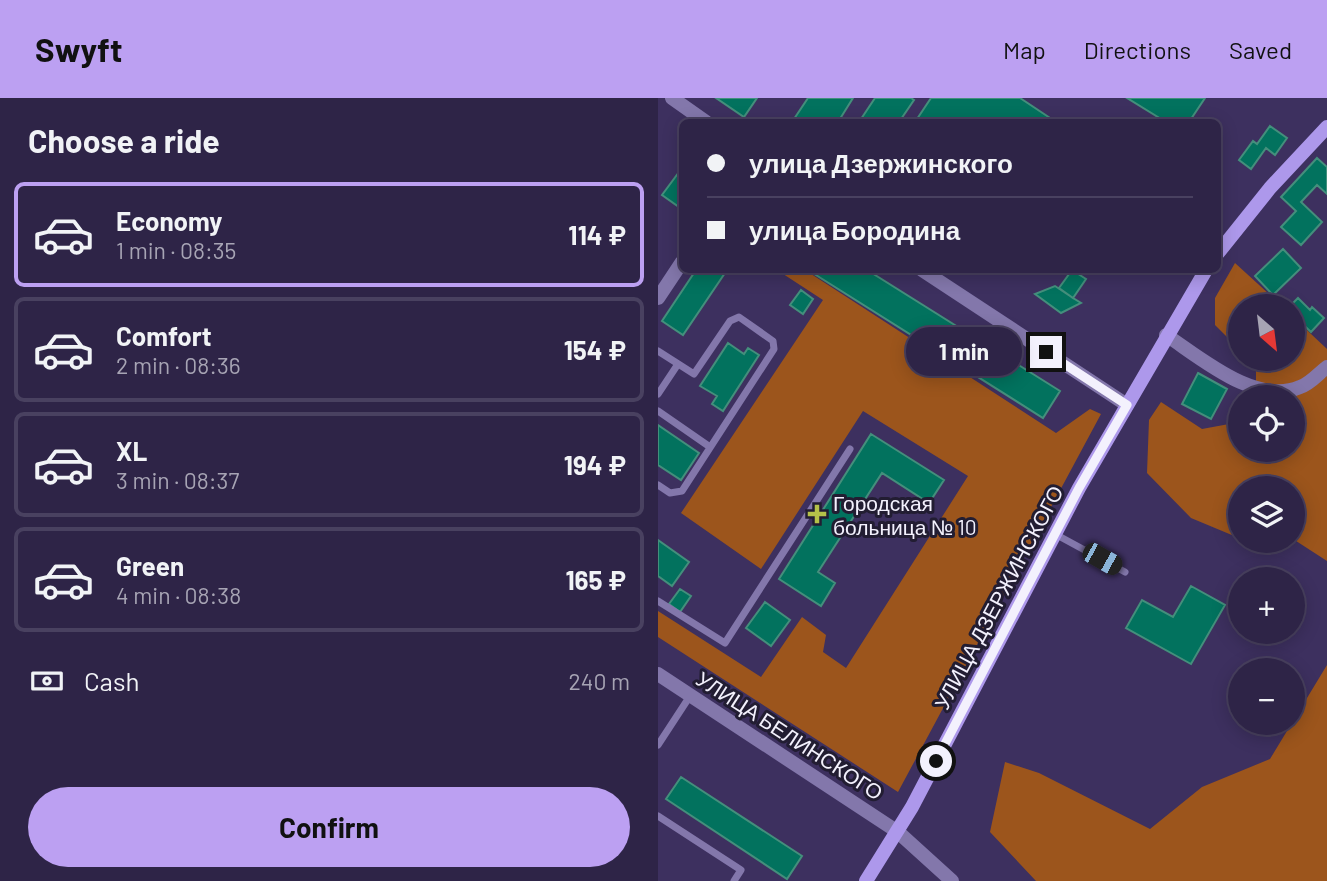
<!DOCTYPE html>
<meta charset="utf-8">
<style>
body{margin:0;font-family:Barlow,sans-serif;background:#362c4e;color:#f1f3f6;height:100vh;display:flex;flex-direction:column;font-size:26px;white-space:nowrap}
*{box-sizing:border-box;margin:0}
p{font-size:23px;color:#a7a4b4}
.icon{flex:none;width:38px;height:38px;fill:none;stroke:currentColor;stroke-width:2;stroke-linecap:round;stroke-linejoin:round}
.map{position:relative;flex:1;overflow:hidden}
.sheet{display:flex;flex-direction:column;background:#2e2447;width:658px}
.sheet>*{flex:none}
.guide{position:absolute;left:21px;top:21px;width:542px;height:154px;border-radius:10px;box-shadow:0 4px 18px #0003,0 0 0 2px #494160;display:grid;align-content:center;height:154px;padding:0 28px;background:#2e2447}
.needle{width:46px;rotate:152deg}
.buttons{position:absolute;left:570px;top:196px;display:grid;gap:14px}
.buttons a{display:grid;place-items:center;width:77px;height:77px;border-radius:50%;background:#2e2447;box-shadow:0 4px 18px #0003,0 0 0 2px #494160;font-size:35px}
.end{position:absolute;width:32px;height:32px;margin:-16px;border:9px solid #f3f1fd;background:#111;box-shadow:0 0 0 4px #111}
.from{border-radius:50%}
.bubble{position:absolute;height:49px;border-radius:24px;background:#2e2447;box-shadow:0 4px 18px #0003,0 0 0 2px #494160;font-size:23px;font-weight:700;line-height:49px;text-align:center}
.car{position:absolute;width:21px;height:42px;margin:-21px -10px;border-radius:9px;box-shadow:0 0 5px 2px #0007;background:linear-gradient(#222 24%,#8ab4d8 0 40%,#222 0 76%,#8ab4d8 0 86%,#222 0)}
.guide b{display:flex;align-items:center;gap:24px;height:66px;font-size:26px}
.guide b+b{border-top:2px solid #494160}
.guide i{width:18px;height:18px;background:#f1f3f6}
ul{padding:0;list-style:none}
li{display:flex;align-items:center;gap:21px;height:105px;margin:0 14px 10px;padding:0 14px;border:4px solid #494160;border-radius:10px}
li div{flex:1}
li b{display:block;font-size:26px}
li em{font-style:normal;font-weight:700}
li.current{border-color:#bca0f2}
li>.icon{width:63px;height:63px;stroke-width:1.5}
h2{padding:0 28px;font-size:32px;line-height:84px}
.pay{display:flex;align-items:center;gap:18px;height:77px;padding:0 28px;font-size:26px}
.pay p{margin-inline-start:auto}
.button{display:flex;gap:14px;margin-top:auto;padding:14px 28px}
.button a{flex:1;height:80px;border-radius:42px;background:#bca0f2;color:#111;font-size:28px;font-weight:700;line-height:80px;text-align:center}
header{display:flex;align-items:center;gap:42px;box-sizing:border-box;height:98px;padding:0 35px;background:#bca0f2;color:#111}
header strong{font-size:33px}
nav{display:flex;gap:38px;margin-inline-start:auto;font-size:24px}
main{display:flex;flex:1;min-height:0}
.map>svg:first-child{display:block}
.forest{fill:#9c551c}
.building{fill:#02725e;stroke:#448f7c;stroke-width:2}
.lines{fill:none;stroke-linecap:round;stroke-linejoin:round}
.service{stroke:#8377ab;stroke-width:7}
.minor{stroke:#8377ab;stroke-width:14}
.tertiary{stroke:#8377ab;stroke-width:14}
.secondary{stroke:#ad98eb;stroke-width:14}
.route{stroke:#f3f1fd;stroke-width:9}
.poi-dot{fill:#b5c249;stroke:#221d32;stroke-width:2.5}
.labels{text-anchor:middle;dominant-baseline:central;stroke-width:6;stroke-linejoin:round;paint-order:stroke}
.poi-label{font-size:21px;fill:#f3f1fd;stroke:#221d32;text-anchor:start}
.street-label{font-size:21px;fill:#f3f1fd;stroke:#221d32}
</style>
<header>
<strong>Swyft</strong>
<nav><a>Map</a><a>Directions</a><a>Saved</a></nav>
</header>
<main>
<section class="sheet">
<h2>Choose a ride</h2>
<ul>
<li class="current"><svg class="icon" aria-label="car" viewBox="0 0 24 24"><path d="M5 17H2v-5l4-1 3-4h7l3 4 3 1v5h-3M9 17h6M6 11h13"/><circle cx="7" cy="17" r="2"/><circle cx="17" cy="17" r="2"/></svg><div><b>Economy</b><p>1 min · 08:35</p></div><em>114 ₽</em></li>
<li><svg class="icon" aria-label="car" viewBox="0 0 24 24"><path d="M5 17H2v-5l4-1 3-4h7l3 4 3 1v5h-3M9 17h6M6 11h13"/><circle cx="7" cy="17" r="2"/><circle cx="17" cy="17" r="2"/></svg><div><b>Comfort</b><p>2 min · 08:36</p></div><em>154 ₽</em></li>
<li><svg class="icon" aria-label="car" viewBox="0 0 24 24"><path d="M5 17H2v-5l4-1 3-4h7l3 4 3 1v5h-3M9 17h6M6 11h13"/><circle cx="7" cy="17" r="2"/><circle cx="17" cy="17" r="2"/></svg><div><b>XL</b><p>3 min · 08:37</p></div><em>194 ₽</em></li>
<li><svg class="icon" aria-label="car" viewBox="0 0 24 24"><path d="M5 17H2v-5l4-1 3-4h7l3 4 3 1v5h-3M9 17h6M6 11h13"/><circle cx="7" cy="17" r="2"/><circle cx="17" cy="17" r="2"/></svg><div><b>Green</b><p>4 min · 08:38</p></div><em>165 ₽</em></li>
</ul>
<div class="pay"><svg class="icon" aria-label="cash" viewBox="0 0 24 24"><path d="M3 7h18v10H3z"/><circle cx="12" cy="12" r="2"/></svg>Cash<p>240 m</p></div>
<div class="button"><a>Confirm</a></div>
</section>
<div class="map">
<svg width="669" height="783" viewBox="0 0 669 783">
<rect width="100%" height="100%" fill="#3d305f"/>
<!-- forest -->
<path class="forest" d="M577,165L624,208H583V253L557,227V200Z
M119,172H147L398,335L432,311L443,316L240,694L0,539V513L103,579L144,519L168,537L165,554L188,570L310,378L205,313L103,471L23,415L165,202Z
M635,219L669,251V463L635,441V390H583L581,440L533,420L489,375L491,322L503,304L544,331L571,326L583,310V352H635V299H591L598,290V268L591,261H635Z
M669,567V783H378L332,734L347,664L381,675L492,731L544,689L612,661Z"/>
<!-- building -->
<path class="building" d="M58,0H99L86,19Z
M150,0H195L180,24H134Z
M217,0H253L256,2L241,24H201Z
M273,0H362L398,24H257Z
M469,0H547L531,24H508Z
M612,28L629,40L617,57L608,50L593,71L581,62L595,43L599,46Z
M659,60L669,69V96L659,87L643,104L664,124L643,147L623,129L638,113L623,99Z
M24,70V105L21,109L4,97Z
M625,151L643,170L615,197L597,178Z
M38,172H69L25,237L4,223Z
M150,172H209L402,293L385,320Z
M414,172L428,181L415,200L401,190Z
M397,188L415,200L423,205L403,215L377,196Z
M143,192L155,201L145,216L132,207Z
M640,200L652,212L654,209L666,220L653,234L635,217V208H632Z
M70,245L86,256L90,250L101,257L65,313L54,306L59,298L42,288Z
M540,275L569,291L553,321L524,306Z
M0,327L41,355L23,382L0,367Z
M213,336L286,382L271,405L224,375L160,474L177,485L163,508L121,481Z
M0,442L31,464L14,488L0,478Z
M533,488L567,507L533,566L468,530L484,502L515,519Z
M22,491L33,498L22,514L11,506Z
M107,504L132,522L113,548L88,530Z
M23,679L144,758L129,781L8,701Z"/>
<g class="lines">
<!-- service -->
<path class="service" d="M0,253L36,276L72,223L81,219L115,243L116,251L24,393L12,395L0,387
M0,296L20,266
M0,313L52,349
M397,436L467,474
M0,503L67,545L192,351
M0,647L32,598
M0,718L83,772L76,783"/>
<!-- minor -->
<path class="minor" d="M14,0L48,24
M264,172L469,307
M0,200L24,164
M508,237C543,260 598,308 642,289C652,286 661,275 669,269
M240,734L294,783"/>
<!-- tertiary -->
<path class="tertiary" d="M0,576L240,734"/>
<!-- secondary -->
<path class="secondary" d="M560,155L612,90L669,29
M208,783L254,709L421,390L548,172"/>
</g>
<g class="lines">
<!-- route -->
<path class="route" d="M278,663L421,390L469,307L388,254"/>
</g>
<!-- markers -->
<path class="poi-dot" d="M155.5 405.5h7v7h7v7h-7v7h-7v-7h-7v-7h7z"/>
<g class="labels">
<!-- poi labels -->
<g class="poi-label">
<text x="175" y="404">Городская<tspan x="175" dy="24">больница № 10</tspan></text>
</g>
<!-- street labels -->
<g class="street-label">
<text transform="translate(340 499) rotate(-62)">УЛИЦА ДЗЕРЖИНСКОГО</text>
<text transform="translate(132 637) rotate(33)">УЛИЦА БЕЛИНСКОГО</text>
</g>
</g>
</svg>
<div class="buttons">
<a><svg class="needle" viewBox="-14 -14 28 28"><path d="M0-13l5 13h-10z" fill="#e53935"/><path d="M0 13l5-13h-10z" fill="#a7a4b4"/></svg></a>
<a><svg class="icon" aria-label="locate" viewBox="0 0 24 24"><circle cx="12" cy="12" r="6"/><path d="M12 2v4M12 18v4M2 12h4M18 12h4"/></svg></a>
<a><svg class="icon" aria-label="layers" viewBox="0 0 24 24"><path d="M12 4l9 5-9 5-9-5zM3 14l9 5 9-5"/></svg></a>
<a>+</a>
<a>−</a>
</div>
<i class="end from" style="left:278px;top:663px"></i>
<i class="end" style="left:388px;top:254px"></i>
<div class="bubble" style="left:248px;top:229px;width:116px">1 min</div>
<i class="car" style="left:444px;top:461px;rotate:119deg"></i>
<div class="guide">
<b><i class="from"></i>улица Дзержинского</b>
<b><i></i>улица Бородина</b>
</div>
</div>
</main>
